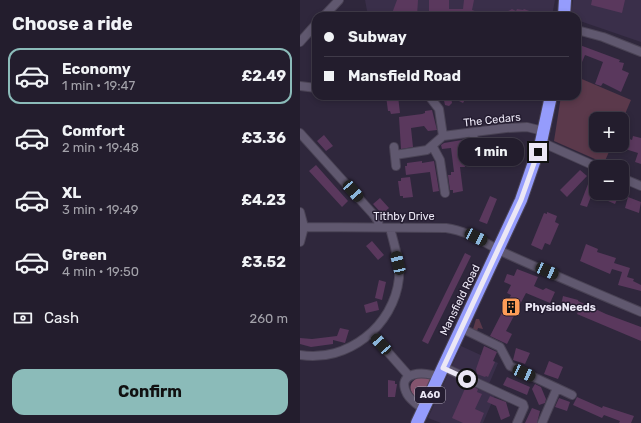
<!DOCTYPE html>
<meta charset="utf-8">
<style>
body{margin:0;font-family:Rubik,sans-serif;background:#2f2a39;color:#f1f3f6;height:100vh;display:flex;flex-direction:column;font-size:15px;white-space:nowrap}
*{box-sizing:border-box;margin:0}
p{font-size:13px;color:#a3a2aa}
.icon{flex:none;width:22px;height:22px;fill:none;stroke:currentColor;stroke-width:2;stroke-linecap:round;stroke-linejoin:round}
.map{position:relative;flex:1;overflow:hidden}
.sheet{display:flex;flex-direction:column;background:#231d2d;width:300px}
.sheet>*{flex:none}
.banner{position:absolute;left:12px;top:12px;width:269px;height:88px;border-radius:12px;box-shadow:0 2px 6px #0003,0 0 0 1px #403b49;display:grid;align-content:center;height:88px;padding:0 12px;background:#231d2d}
.fabs{position:absolute;left:289px;top:112px;display:grid;gap:8px}
.fabs a{display:grid;place-items:center;width:40px;height:40px;border-radius:8px;background:#231d2d;box-shadow:0 2px 6px #0003,0 0 0 1px #403b49;font-size:20px}
.end{position:absolute;width:18px;height:18px;margin:-9px;border:5px solid #ebe7f5;background:#111;box-shadow:0 0 0 2px #111}
.from{border-radius:50%}
.bubble{position:absolute;height:28px;border-radius:12px;background:#231d2d;box-shadow:0 2px 6px #0003,0 0 0 1px #403b49;font-size:13px;font-weight:700;line-height:28px;text-align:center}
.car{position:absolute;width:12px;height:24px;margin:-12px -6px;border-radius:5px;box-shadow:0 0 3px 1px #0007;background:linear-gradient(#222 24%,#8ab4d8 0 40%,#222 0 76%,#8ab4d8 0 86%,#222 0)}
.banner b{display:flex;align-items:center;gap:14px;height:38px;font-size:15px}
.banner b+b{border-top:1px solid #403b49}
.banner i{width:10px;height:10px;background:#f1f3f6}
ul{padding:0;list-style:none}
li{display:flex;align-items:center;gap:12px;height:56px;margin:0 8px 6px;padding:0 4px;border:2px solid transparent;border-radius:12px}
li div{flex:1}
li b{display:block;font-size:15px}
li em{font-style:normal;font-weight:700}
li.active{border-color:#8bbbb9}
li>.icon{width:36px;height:36px;stroke-width:1.5}
h2{padding:0 12px;font-size:18px;line-height:48px}
.pay{display:flex;align-items:center;gap:10px;height:44px;padding:0 12px;font-size:15px}
.pay p{margin-inline-start:auto}
.button{display:flex;gap:8px;margin-top:auto;padding:8px 12px}
.button a{flex:1;height:46px;border-radius:12px;background:#8bbbb9;color:#111;font-size:16px;font-weight:700;line-height:46px;text-align:center}
main{display:flex;flex:1;min-height:0}
.map>svg:first-child{display:block}
.built{fill:#3a2f4a}
.green{fill:#5b394b}
.forest{fill:#84546e}
.building{fill:#5a385d}
.lines{fill:none;stroke-linecap:round;stroke-linejoin:round}
.minor-casing{stroke:#4a4355;stroke-width:10}
.highway-casing{stroke:#4a4355;stroke-width:14}
.minor{stroke:#60586f;stroke-width:8}
.highway{stroke:#959cfc;stroke-width:12}
.route{stroke:#ebe7f5;stroke-width:5}
.labels{text-anchor:middle;dominant-baseline:central;stroke-width:3;stroke-linejoin:round;paint-order:stroke}
.shield{fill:#251d31;stroke:#b0aaba;stroke-width:1}
.shield-label{font-size:10px;font-weight:bold;fill:#ebe7f5}
.street-label{font-size:11px;fill:#ebe7f5;stroke:#251d31}
.poi-label{font-size:11px;font-weight:bold;fill:#ebe7f5;stroke:#251d31;text-anchor:start}
</style>
<main>
<section class="sheet">
<h2>Choose a ride</h2>
<ul>
<li class="active"><svg class="icon" aria-label="car" viewBox="0 0 24 24"><path d="M5 17H2v-5l4-1 3-4h7l3 4 3 1v5h-3M9 17h6M6 11h13"/><circle cx="7" cy="17" r="2"/><circle cx="17" cy="17" r="2"/></svg><div><b>Economy</b><p>1 min · 19:47</p></div><em>£2.49</em></li>
<li><svg class="icon" aria-label="car" viewBox="0 0 24 24"><path d="M5 17H2v-5l4-1 3-4h7l3 4 3 1v5h-3M9 17h6M6 11h13"/><circle cx="7" cy="17" r="2"/><circle cx="17" cy="17" r="2"/></svg><div><b>Comfort</b><p>2 min · 19:48</p></div><em>£3.36</em></li>
<li><svg class="icon" aria-label="car" viewBox="0 0 24 24"><path d="M5 17H2v-5l4-1 3-4h7l3 4 3 1v5h-3M9 17h6M6 11h13"/><circle cx="7" cy="17" r="2"/><circle cx="17" cy="17" r="2"/></svg><div><b>XL</b><p>3 min · 19:49</p></div><em>£4.23</em></li>
<li><svg class="icon" aria-label="car" viewBox="0 0 24 24"><path d="M5 17H2v-5l4-1 3-4h7l3 4 3 1v5h-3M9 17h6M6 11h13"/><circle cx="7" cy="17" r="2"/><circle cx="17" cy="17" r="2"/></svg><div><b>Green</b><p>4 min · 19:50</p></div><em>£3.52</em></li>
</ul>
<div class="pay"><svg class="icon" aria-label="cash" viewBox="0 0 24 24"><path d="M3 7h18v10H3z"/><circle cx="12" cy="12" r="2"/></svg>Cash<p>260 m</p></div>
<div class="button"><a>Confirm</a></div>
</section>
<div class="map">
<svg width="341" height="423" viewBox="0 0 341 423">
<rect width="100%" height="100%" fill="#2f273c"/>
<!-- built -->
<path class="built" d="M65,0H255L252,16H68Z
M273,0H341V42L277,20V16H271Z
M161,346L198,363L189,384L198,388L183,423H141L128,418Z"/>
<!-- green -->
<path class="green" d="M277,77L331,100L322,121V119H296V145H312L304,163L254,141L261,96H277Z
M176,319H179L183,329L178,328L177,331L173,329Z"/>
<!-- forest -->
<path class="forest" d="M119,377L132,379L121,402C110,394 105,384 119,377Z"/>
<!-- building -->
<path class="building" d="M97,0H118L117,16H91Z
M129,0H149V9H163L164,0H174L172,10L186,15V16H129Z
M292,0H325L322,13L291,5Z
M212,9L216,11L217,9L223,10L224,9L237,14V16H199Z
M277,44L320,60L319,62L324,63L322,70L329,73L321,92L303,83L301,86L295,84L303,62L285,55L277,74Z
M86,96H98L100,113L91,114L90,111H88Z
M143,96H167L163,103L151,97L152,103L149,106L145,105Z
M132,110L137,130L128,131L124,126L111,128L113,147L101,149L99,117L122,114L125,113V111Z
M24,135L33,146L26,151L17,141Z
M333,136L341,138V164L335,162L338,153L322,148L325,137L332,140Z
M168,139L170,150L162,151L165,167H160L163,191L153,193V190H150L148,175H151V172H154L151,148L142,149L141,145L144,143Z
M122,161V163L134,161L139,191L133,192L130,172L106,175L105,166H107V163Z
M16,165L48,201L42,207L9,171Z
M280,170L287,176L267,197L260,190Z
M293,171L296,172V184L292,193H320L315,204L292,194L287,207L280,205Z
M110,177L113,197L103,198V196H100L98,181H101V178Z
M190,196L197,199L187,224L179,221Z
M328,197L341,202L339,213L325,208Z
M80,198L89,208L82,214L73,204Z
M247,212L257,216L255,222L259,224L250,245L245,243L242,250L231,245L244,213L247,214Z
M72,241L84,255L78,260L66,246Z
M286,244L298,249L297,252L316,258L314,263L330,268L327,277L334,279L333,281L341,285V291L318,285L322,272L312,269L310,274L280,261Z
M165,253L171,256L128,344L122,341Z
M217,269L238,277L234,286L243,290L246,288L255,292L250,303L226,293L206,331L212,334L207,344L190,336L211,295L207,293L211,285L204,282L207,274L214,276Z
M79,280L86,282L82,300L75,298Z
M263,296L278,300V301L306,314L341,327V341L277,314L279,309L261,305Z
M77,301L79,310L66,313L64,305Z
M40,328L49,330L45,343L33,340V344L11,347L0,344V338L12,339L37,336Z
M184,346L197,352L193,361L195,362L188,377L186,376L185,377L177,374L176,369Z
M216,348L230,353L225,364L213,360Z
M249,361L263,367L258,379L244,374Z
M207,377L230,387L227,395L203,385Z
M88,380L95,381V384H97L95,397H88Z
M167,384L178,389L177,392L182,394L175,409L184,413L180,423H163L152,418Z
M235,384L241,387L246,399L245,403L239,405L232,389Z
M190,396L206,402L210,416L201,420L196,406L187,402Z
M277,397L302,408L303,406L334,416L331,423H319L320,421L304,415L302,418L273,405Z
M259,398L270,402L267,411L255,407Z
M232,408L240,411L237,423H225Z"/>
<g class="lines">
<!-- minor casing -->
<g class="minor-casing">
<path id="minor" d="M24,16L39,0
M277,30L303,37L341,52
M0,42L16,24
M0,86L16,88
M129,96L139,109L143,136
M0,133L73,214L78,221L79,227
M173,133L177,161
M241,142L297,167
M94,147L96,166
M133,147L140,160L145,193
M95,155L127,150L143,136L206,128L227,127L243,131
M322,178L341,186
M0,212L4,227L0,242
M4,227L146,228C169,231 186,244 207,254C251,274 296,293 341,312
M161,328L200,347L210,366L272,395
M72,334L109,376
M0,355C47,363 94,326 99,278C100,261 94,244 90,228
M143,367L223,404L224,407L217,423
M123,409C118,405 111,401 107,394C95,371 125,371 139,377
M242,423L257,388"/>
</g>
<!-- highway casing -->
<g class="highway-casing">
<path id="highway" d="M264,16L265,0
M117,423L221,200L241,142L251,96"/>
</g>
<!-- minor -->
<use href="#minor" class="minor"/>
<!-- highway -->
<use href="#highway" class="highway"/>
</g>
<g class="lines">
<!-- route -->
<path class="route" d="M167,379L143,368L221,200L238,152"/>
</g>
<!-- icons -->
<defs>
<g id="building-square" transform="scale(1)"><rect x="-9" y="-9" width="18" height="18" rx="4" fill="#fd9c57" stroke="#251d31"/><path d="M-4-6H4V6H1V3H-1V6H-4ZM-2.5-4.3h1.7v1.8h-1.7ZM.8-4.3h1.7v1.8H.8ZM-2.5-1h1.7V.8h-1.7ZM.8-1h1.7V.8H.8Z" fill="#111"/></g>
</defs>
<g fill-rule="evenodd">
<use href="#building-square" x="211" y="307"/>
</g>
<g class="labels">
<!-- shield labels -->
<rect class="shield" x="115" y="387" width="30" height="16" rx="3"/>
<g class="shield-label">
<text x="130" y="395">A60</text>
</g>
<!-- street labels -->
<g class="street-label">
<text transform="translate(192 120) rotate(-6)">The Cedars</text>
<text x="104" y="216">Tithby Drive</text>
<text transform="translate(160 300) rotate(-64)">Mansfield Road</text>
</g>
<!-- poi labels -->
<g class="poi-label">
<text x="225" y="307">PhysioNeeds</text>
</g>
</g>
</svg>
<div class="fabs">
<a>+</a>
<a>−</a>
</div>
<i class="end from" style="left:167px;top:379px"></i>
<i class="end" style="left:238px;top:152px"></i>
<div class="bubble" style="left:158px;top:138px;width:66px">1 min</div>
<i class="car" style="left:53px;top:191px;rotate:139deg"></i>
<i class="car" style="left:176px;top:237px;rotate:117deg"></i>
<i class="car" style="left:98px;top:263px;rotate:347deg"></i>
<i class="car" style="left:247px;top:271px;rotate:114deg"></i>
<i class="car" style="left:81px;top:344px;rotate:318deg"></i>
<i class="car" style="left:224px;top:373px;rotate:114deg"></i>
<div class="banner">
<b><i class="from"></i>Subway</b>
<b><i></i>Mansfield Road</b>
</div>
</div>
</main>
